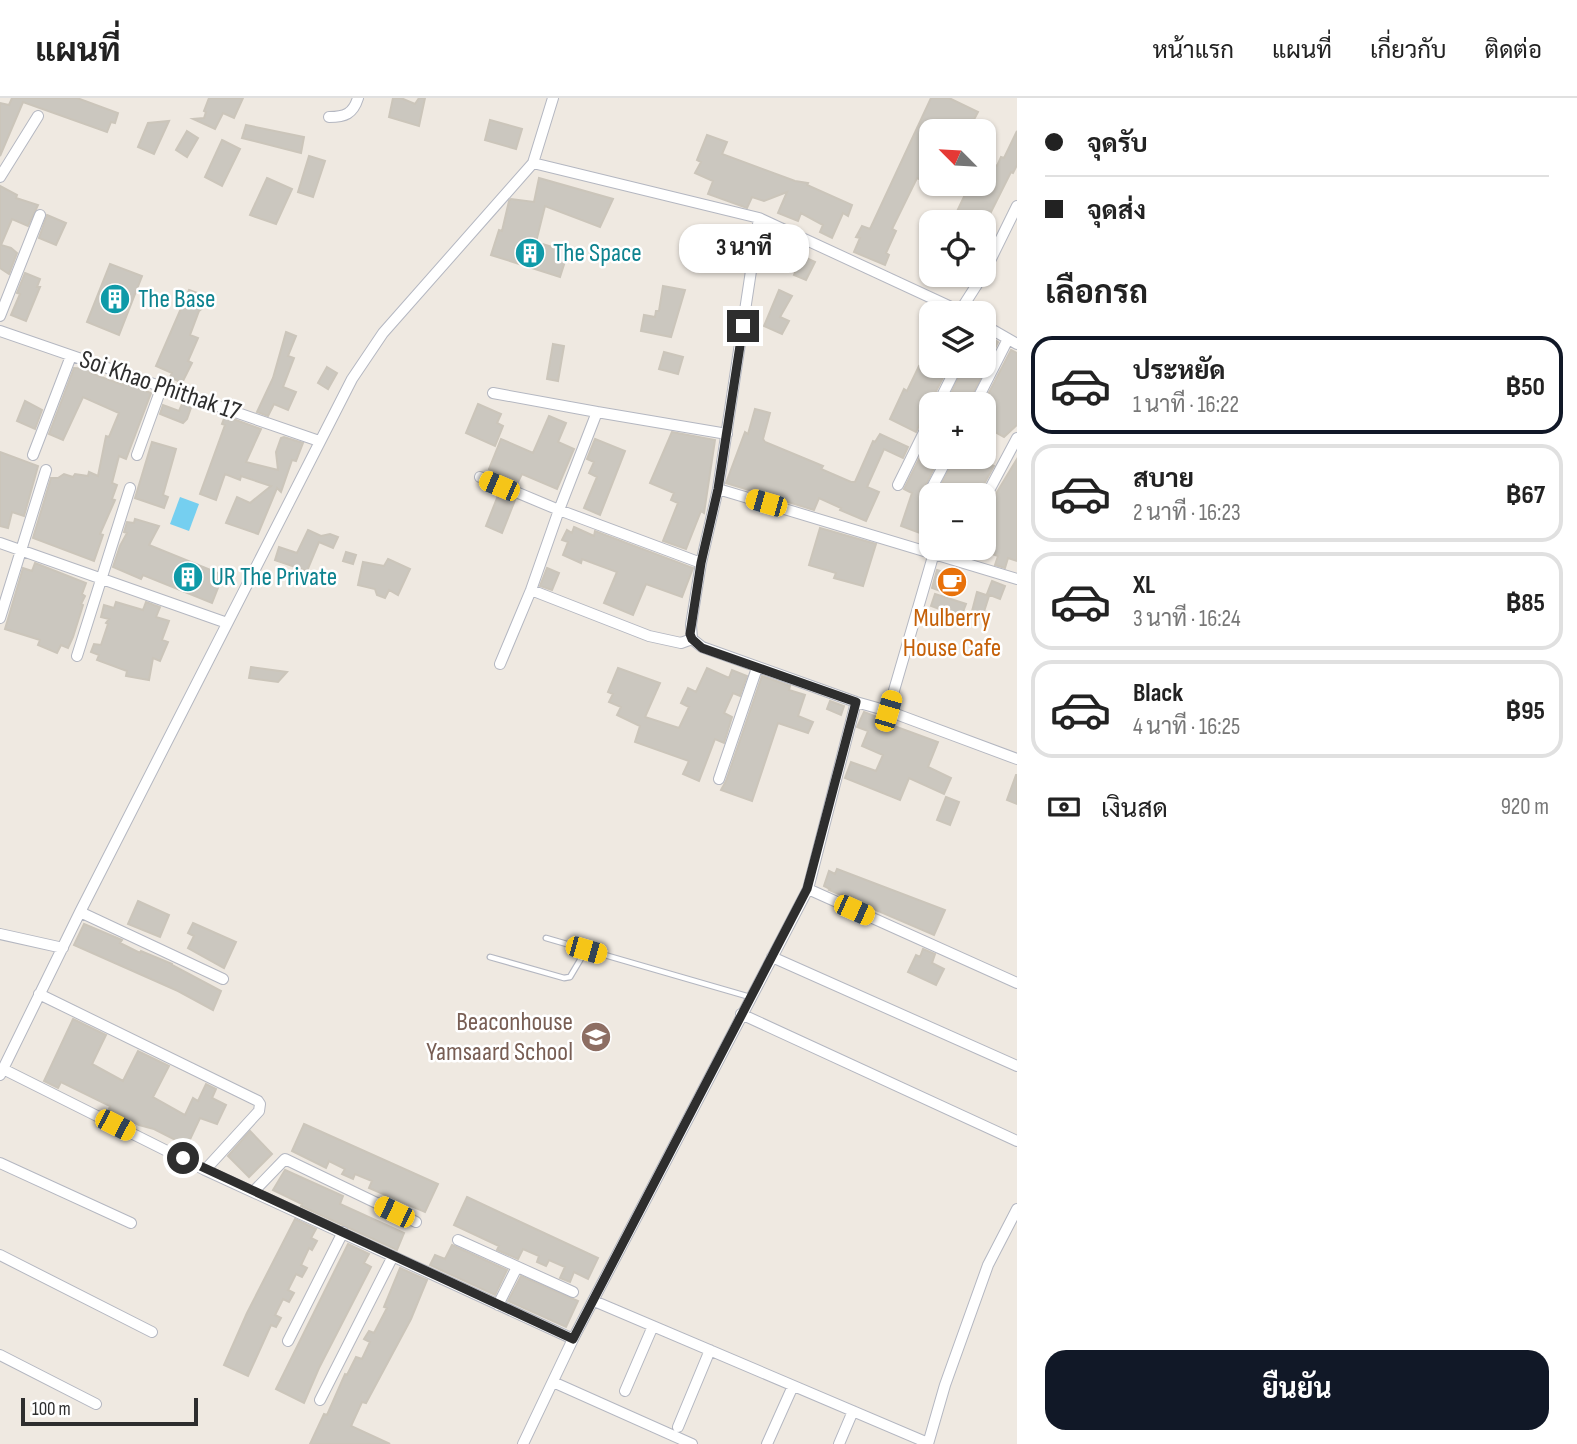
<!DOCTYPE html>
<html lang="th">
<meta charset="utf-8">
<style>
body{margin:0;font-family:"Sofia Sans Condensed",Sarabun,sans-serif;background:#f2f2f2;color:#222;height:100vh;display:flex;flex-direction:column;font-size:26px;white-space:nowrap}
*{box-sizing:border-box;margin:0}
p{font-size:23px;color:#767676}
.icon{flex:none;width:38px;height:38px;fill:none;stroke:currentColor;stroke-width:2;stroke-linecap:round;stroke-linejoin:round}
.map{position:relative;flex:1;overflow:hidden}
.details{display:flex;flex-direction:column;background:#fff;width:560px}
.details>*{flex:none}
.top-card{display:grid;align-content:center;height:154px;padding:0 28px;background:#fff}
.needle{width:46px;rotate:294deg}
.tools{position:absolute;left:919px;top:21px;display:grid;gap:14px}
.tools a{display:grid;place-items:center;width:77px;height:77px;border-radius:14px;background:#fff;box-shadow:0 2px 5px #0004;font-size:35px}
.scale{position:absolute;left:21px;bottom:18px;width:177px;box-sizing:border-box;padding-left:7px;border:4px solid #2e2e2e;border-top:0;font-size:19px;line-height:24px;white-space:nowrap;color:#2e2e2e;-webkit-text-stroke:5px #fff;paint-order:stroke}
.end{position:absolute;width:32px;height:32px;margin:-16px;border:9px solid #2e2e2e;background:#fff;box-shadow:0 0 0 4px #fff}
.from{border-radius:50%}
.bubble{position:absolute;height:49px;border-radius:21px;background:#fff;box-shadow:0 2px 5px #0004;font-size:23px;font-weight:700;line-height:49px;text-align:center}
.car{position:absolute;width:21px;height:42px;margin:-21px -10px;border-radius:9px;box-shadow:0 0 5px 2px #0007;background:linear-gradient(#f5c518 24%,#345 0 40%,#f5c518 0 76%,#345 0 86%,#f5c518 0)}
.top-card b{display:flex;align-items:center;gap:24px;height:66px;font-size:26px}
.top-card b+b{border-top:2px solid #e0e0e0}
.top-card i{width:18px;height:18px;background:#222}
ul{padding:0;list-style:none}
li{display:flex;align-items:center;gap:21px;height:98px;margin:0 14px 10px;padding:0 14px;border:4px solid #e0e0e0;border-radius:21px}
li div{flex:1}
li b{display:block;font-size:26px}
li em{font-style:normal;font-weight:700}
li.on{border-color:#111827}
li>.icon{width:63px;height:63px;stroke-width:1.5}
h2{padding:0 28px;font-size:32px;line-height:84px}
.pay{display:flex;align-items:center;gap:18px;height:77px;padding:0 28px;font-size:26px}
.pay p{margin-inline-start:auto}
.action{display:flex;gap:14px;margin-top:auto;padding:14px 28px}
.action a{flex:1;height:80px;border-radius:21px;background:#111827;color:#fff;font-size:28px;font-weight:700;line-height:80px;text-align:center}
header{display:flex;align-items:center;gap:42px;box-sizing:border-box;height:98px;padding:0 35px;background:#fff;border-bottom:2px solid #e0e0e0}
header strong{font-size:33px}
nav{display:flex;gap:38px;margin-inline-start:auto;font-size:24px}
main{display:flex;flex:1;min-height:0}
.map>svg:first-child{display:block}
.water{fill:#75cff0}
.building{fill:#cbc7bf;stroke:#cbc5ba;stroke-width:2}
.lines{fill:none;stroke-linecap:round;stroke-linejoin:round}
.service-casing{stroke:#b4b7c1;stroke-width:7}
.minor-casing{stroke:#b4b7c1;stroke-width:12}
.service{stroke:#fff;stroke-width:4.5}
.minor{stroke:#fff;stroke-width:10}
.route{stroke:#2e2e2e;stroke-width:9}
.labels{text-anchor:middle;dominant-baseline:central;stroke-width:5;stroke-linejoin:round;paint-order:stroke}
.culture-label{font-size:26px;fill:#0d838f;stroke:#fff;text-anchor:start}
.street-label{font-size:26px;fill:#2e2e2e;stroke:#fff}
.food-label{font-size:26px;fill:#c56008;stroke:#fff}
.education-label{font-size:26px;fill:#785e54;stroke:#fff;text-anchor:end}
</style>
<header>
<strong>แผนที่</strong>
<nav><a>หน้าแรก</a><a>แผนที่</a><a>เกี่ยวกับ</a><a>ติดต่อ</a></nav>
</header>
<main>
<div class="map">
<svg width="1017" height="1346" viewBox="0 0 1017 1346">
<rect width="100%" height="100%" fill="#efe9e1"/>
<!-- water -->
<path class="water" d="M180,399L199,406L189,433L170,426Z"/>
<!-- building -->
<path class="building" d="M12,0H77L118,15L115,25L111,24L107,34L23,4L0,58V5L9,7Z
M209,0H243L234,20L223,15L215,31L193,21L204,20L206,14L204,13Z
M393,0H401L415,6L419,0H425L419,28L389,19Z
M931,0H949L978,14L968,33H931V86L917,80L892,131L896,133L886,155L889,157L885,167L854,154L860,140L856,139L862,128L870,131Z
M490,22L522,31L516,51L485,42Z
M169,23L154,56L138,49L148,25Z
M246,27L304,39L301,55L242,40Z
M187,33L198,40L187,59L176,52Z
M1017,33V67L1013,75L1011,74L986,124H952L970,86H984V62L997,68L1001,59L1004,60Z
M707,37L727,44L722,56L795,83L808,85L807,87L852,107L848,118L843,115L832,140L820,134L823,127L801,115L798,123L778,115L787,94L764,103L752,99L747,110L708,96L713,83L695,75L701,64L697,62Z
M222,42L240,51L222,88L205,79Z
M309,58L325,63L313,99L298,94Z
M267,80L292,91L276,126L250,117Z
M539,80L613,101L600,129L545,108L536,144L568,154L560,179L491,157L499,132L502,133L509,103L511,101L534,104Z
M0,88L17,97L16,100L38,107L28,128L12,121L1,147L11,150L17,155L9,176L0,170Z
M47,117L66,125L56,147L39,140Z
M802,158L815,164L806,182L794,177Z
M110,166L142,178L119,237L87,224Z
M25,175L40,181L37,189H40L26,223L11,217L20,196L17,195Z
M663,188L685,192L671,239L641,233L644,217L655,219L656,213H659Z
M189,192L214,201L199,213L190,237L198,240L188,263L192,265L182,285L170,279L172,275L156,268Z
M779,192L792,198L780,219L789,223L782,236L764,228Z
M286,234L296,238L288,258L294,260L283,289L296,294L288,312L274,306L268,318L257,314L273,280Z
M984,235L998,244L968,306H946L964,268H984Z
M553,246L564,248L558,283L547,281Z
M1011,252L1017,255V327L1004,339L984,328L983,306Z
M931,253V268H949L931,303V313L925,316L916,334L890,321L904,291L907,293L919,268Z
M664,254L683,259L678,276L659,271Z
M327,269L337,275L328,291L318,285Z
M74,270L87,271L91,272L90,275L123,287L124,284L151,295L126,361L119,358L112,385L117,387L112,401L115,402L100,436L103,437L94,463L33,440L51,380H58L64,376L73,379L75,376L88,378L89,374L98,378L106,338L109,339L119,315L83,299L63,342L49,336Z
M25,303L42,312L35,331L17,323Z
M183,304L192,307L187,321L183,325L160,316L163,307L179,313Z
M478,306L501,316L497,325L503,328L495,348L466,335Z
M755,311L770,315L763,341L765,344L823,368L821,371L851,384H855L873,343L875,344L880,336L908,349L903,360L884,351L867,389L879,394L866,423L840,412L841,410L819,400L814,412L726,385L745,334L748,336Z
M225,318L261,331L246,364L278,372L276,354L281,340L284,339L303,345L296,363L292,362L281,394L277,390L258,436L226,425L237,399L250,405L271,388L241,378L240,382L225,376L216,402L200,396L225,327L222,326Z
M549,318L566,325L558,344L574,351L557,391L522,376L517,386L489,371L501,341L533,355Z
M672,334L715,342L704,415L701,413L686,451L663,443L678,405L671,402L674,395L650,385Z
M595,341L625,353L600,417L584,410L597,379L589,375L594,364L587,361Z
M152,344L176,351L163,397L168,399L164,410L135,400Z
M0,354L38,368L24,418L12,414L8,430L0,428Z
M922,355L938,362L921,397L924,403L931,404V430L928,438L901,428L912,395L904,391Z
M955,359H967L976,363L977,360L994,368L978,397H936Z
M1017,361V463L1008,460L1005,470L995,467L998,458L984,453V407L991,404Z
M499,395L515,402L502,435L486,428Z
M135,421L159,428L149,447L223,477L212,505L143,477L141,481L113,469L120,448L127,435L124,434L127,424L134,425Z
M574,429L594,438L595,433L693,470L682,499L646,486L633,517L604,505L617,474L582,461L581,465L563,457L568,444L562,442L567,432L572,435Z
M820,430L876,446L863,488L834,480L836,475L809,467Z
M308,432L321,438L330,436L338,439L333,450L319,444L307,473L275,462L279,449L297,455Z
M346,454L356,457L353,466L343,463Z
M388,461L410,471L398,497L389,492L385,500L377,497L375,491L358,487L363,464L384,468Z
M35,465L86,485L82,496L85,498L81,506L83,507L73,539L68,550L61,547L57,555L38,547L40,542L5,531L23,470L32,473Z
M547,470L559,475L552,492L540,488Z
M937,472L949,476L943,494L932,490Z
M992,483L1005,488L1000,501L987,496Z
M977,494L989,498L982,520L971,517Z
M935,496L966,506L961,519L931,508Z
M116,504L143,512L146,504L154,507L160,509L156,519L169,523L162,542L168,544L160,563L153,560L149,582L126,578L127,573L97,562L99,557L91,554L94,546L101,547L108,526L106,525L109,521L101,519L104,507L114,510Z
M251,569L287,574L278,584L249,580Z
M618,570L660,585L645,619L679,630L689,609L681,605L688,590L696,594L707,570L729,580L732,572L747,578L740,598L733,595L724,615L732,619L724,645L715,641L699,683L683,676L689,663L635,644L640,628L617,617L621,609L609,604L613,596L608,594Z
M762,578L790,588L789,592L805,597L798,618L813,624L808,635L778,625L752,703L721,692L726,683Z
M830,603L844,608L841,617L827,611Z
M864,614L895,626L894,628L938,644L928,669L951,680L944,696L909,680L900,702L845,680L851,664L876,673L883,657L862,648L868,633L857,629Z
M1016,677H1017V706L1007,702Z
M946,699L959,704L950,727L937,722Z
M837,771L945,812L934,837L829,792L830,791L824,788L829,773L835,776Z
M138,803L169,817L160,839L128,826Z
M193,825L236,844L224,870L188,850L194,838L188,835Z
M84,826L122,842L120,845L140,855L141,853L172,866V867L221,893L213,912L178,893L74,847Z
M923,851L935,856L932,865L944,871L936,887L908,874L916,857L920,859Z
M73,921L106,937L92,966L123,983L138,953L169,968L153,999L185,1017L193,1000L198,1003L206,986L216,991L212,1000L226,1007L217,1026L200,1020L187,1048L154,1031L139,1027L109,1011L110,1008L61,984L58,990L44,983Z
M304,1026L438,1086L425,1114L369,1090L372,1083L355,1076L353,1081L342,1076L345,1071L329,1063L326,1070L292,1053Z
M250,1033L272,1056L249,1079L228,1058Z
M285,1072L343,1098L340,1106L404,1135L397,1152L301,1108L302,1106L273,1092Z
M467,1099L598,1160L588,1181L574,1174L570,1184L560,1180L565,1169L549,1162L546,1168L537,1164L539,1158L523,1151L518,1161L497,1152L499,1148L454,1127Z
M295,1121L316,1131L311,1140L317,1143L312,1152L309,1150L301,1167L307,1170L302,1179L296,1176L288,1192L294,1195L289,1204L283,1201L275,1217L281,1220L276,1229L271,1227L248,1278L224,1267L247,1215Z
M348,1146L369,1156L364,1165L371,1169L319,1270L304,1305L276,1291Z
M452,1147L507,1172L495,1197L430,1167L435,1157L445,1161Z
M400,1170L427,1182L411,1221L366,1305L362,1304L351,1328L390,1346H310L324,1316L327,1317L345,1276L347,1277L356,1259L362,1261L370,1244L364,1241L369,1233L374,1235L387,1210L384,1209Z
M521,1178L578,1203L566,1229L508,1203Z"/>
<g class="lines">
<!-- service casing -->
<g class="service-casing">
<path id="service" d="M546,840L750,899
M490,859L564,880L570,879L586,852"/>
</g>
<!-- minor casing -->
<g class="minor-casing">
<path id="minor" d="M329,19C345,19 353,16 358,0
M533,65L759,120L718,391L701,465L691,527L692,541L702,549L856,604L888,613L1017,661
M0,79L38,18
M759,120L964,215
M984,175L1017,108
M960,213L983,177
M0,218L40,117
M984,227L1017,246
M0,233L319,343
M493,295L597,314
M938,306L957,268
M975,306L1008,241
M33,357L71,258
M137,357L162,288
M480,379L559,412L531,492L500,566
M898,387L931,320
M718,391L1017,481
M928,397L948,359
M985,400L1017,340
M0,445L227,525
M701,465L559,412L597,314L727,336
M531,492L649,538L681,545L692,541
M0,520L46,372
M77,558L130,390
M888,613L934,455
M719,681L757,570
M808,791L1017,885
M80,814L223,881
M0,836L63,850
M772,859L1017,968
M39,896L258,1003L260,1006L259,1013L205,1072
M741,916L1017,1043
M3,971L205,1072L573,1241
M0,977L80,814L352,281L383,235L533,65L553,0
M0,1065L131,1125
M254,1093L285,1061L416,1124
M458,1142L573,1194
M0,1157L152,1234
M594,1203L928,1345
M498,1207L517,1169
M288,1243L343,1134
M0,1257L96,1306
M553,1284L692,1346
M625,1293L653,1228
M320,1302L393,1158
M678,1329L710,1252
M523,1346L573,1241L808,791L856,604
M767,1346L793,1288
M839,1346L853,1313
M928,1346L945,1287L988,1167L1017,1111"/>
</g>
<!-- service -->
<use href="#service" class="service"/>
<!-- minor -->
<use href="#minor" class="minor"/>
</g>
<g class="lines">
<!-- route -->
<path class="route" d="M183,1060L573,1241L807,791L856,604L702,550L692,541L690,536L701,465L718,391L743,228"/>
</g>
<!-- icons -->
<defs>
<g id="building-disc" transform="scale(1.575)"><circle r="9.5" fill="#0f9aa8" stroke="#fff"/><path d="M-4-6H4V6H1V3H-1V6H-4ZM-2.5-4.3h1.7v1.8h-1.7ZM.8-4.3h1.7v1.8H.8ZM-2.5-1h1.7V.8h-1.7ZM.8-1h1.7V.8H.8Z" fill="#fff"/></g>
<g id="cafe-disc" transform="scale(1.575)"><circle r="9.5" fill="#e8710a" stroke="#fff"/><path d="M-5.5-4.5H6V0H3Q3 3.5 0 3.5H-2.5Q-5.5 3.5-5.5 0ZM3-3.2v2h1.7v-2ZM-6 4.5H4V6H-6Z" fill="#fff"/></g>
<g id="school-disc" transform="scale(1.575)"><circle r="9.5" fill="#8d6e63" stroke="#fff"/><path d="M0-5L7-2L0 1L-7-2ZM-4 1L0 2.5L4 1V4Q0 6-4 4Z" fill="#fff"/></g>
</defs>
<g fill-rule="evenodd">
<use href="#building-disc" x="530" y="155"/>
<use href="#building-disc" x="115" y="201"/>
<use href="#building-disc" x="188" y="479"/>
<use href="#cafe-disc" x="952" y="484"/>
<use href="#school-disc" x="596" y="939"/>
</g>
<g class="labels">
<!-- culture labels -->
<g class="culture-label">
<text x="553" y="155">The Space</text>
<text x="138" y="201">The Base</text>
<text x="211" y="479">UR The Private</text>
</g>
<!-- street labels -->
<g class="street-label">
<text transform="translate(160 288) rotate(19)">Soi Khao Phithak 17</text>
</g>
<!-- food labels -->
<g class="food-label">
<text x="952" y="520">Mulberry<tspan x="952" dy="30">House Cafe</tspan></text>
</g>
<!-- education labels -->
<g class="education-label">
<text x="573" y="924">Beaconhouse<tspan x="573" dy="30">Yamsaard School</tspan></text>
</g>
</g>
</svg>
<div class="tools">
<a><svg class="needle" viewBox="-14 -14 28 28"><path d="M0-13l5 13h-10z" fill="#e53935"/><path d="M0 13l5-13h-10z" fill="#767676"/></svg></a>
<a><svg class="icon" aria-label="locate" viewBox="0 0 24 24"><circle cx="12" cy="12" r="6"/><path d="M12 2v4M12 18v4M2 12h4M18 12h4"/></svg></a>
<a><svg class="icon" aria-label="layers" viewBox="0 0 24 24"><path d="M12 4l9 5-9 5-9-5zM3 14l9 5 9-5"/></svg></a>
<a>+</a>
<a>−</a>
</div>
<div class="scale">100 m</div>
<i class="end from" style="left:183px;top:1060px"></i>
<i class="end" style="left:743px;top:228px"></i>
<div class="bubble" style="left:679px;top:126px;width:130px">3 นาที</div>
<i class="car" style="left:499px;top:388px;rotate:293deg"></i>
<i class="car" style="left:766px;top:405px;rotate:286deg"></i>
<i class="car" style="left:888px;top:613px;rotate:16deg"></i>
<i class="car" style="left:854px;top:812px;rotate:114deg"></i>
<i class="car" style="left:586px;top:852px;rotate:106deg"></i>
<i class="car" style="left:115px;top:1027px;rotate:117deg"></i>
<i class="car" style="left:394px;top:1114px;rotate:296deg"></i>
</div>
<section class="details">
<div class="top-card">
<b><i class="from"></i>จุดรับ</b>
<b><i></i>จุดส่ง</b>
</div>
<h2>เลือกรถ</h2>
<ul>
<li class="on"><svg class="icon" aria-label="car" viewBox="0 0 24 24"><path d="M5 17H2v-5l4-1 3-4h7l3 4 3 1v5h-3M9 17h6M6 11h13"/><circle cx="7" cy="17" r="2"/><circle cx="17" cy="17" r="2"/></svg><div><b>ประหยัด</b><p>1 นาที · 16:22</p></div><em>฿50</em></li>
<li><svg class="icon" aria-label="car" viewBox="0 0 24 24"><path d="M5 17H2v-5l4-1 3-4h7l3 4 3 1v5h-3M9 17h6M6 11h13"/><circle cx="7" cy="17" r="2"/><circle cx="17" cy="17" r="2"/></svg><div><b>สบาย</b><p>2 นาที · 16:23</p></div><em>฿67</em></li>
<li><svg class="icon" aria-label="car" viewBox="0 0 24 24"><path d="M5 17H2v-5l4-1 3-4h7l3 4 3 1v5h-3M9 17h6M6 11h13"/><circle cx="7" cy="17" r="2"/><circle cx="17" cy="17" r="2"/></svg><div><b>XL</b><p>3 นาที · 16:24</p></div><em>฿85</em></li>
<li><svg class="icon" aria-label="car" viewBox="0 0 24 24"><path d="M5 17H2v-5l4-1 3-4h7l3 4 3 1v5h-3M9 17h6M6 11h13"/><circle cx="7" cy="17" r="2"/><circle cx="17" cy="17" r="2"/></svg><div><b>Black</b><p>4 นาที · 16:25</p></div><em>฿95</em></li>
</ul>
<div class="pay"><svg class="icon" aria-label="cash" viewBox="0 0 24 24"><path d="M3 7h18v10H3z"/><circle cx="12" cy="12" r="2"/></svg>เงินสด<p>920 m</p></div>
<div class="action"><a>ยืนยัน</a></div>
</section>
</main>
